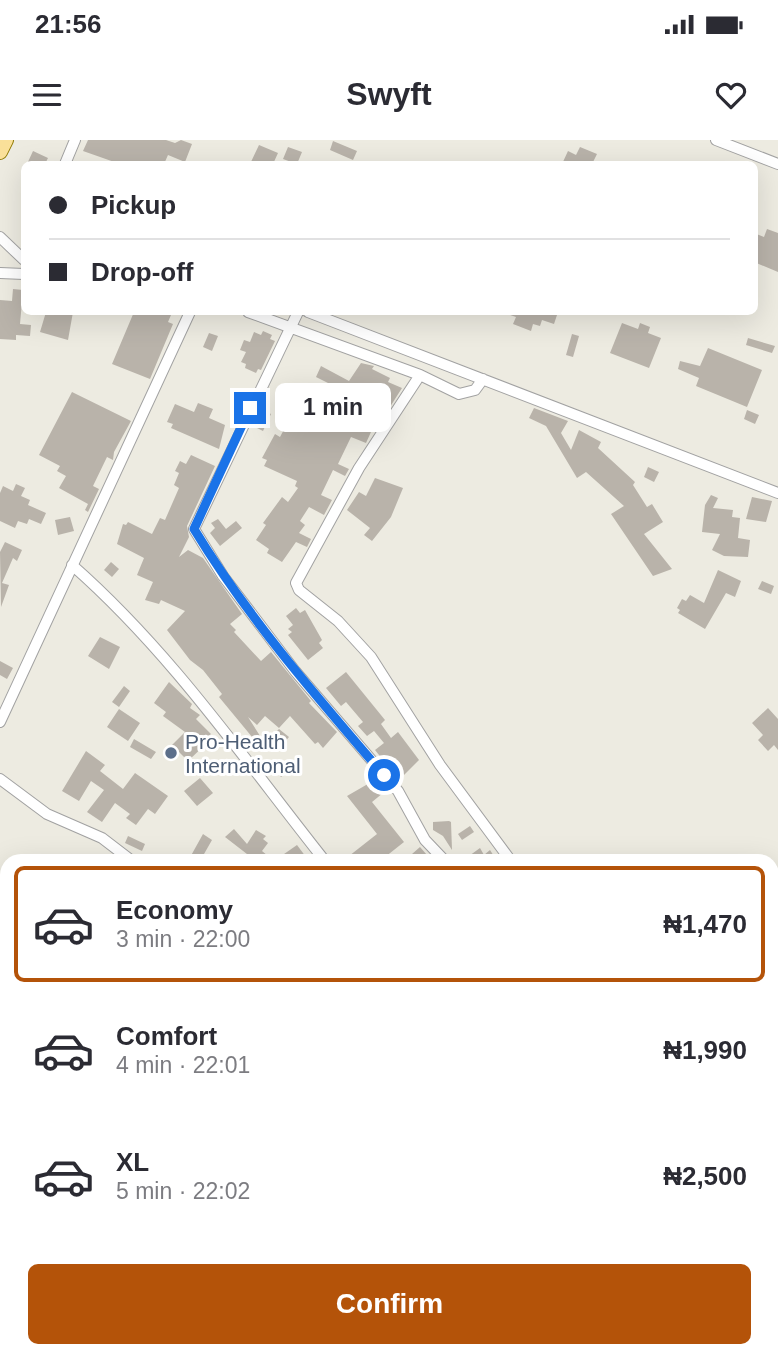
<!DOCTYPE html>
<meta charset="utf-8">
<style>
body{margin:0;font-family:Arial,sans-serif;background:#f2f2f3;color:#2b2b33;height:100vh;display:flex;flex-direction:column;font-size:26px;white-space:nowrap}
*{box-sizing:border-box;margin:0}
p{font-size:23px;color:#7c7c81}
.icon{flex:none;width:38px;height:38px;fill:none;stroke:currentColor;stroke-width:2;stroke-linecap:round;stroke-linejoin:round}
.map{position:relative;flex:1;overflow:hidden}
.sheet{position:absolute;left:0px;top:714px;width:779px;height:504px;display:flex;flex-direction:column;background:#fff;border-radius:21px 21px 0 0;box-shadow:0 7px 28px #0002}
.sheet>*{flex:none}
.banner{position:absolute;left:21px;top:21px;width:737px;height:154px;border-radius:10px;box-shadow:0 7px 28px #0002;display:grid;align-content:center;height:154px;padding:0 28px;background:#fff}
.end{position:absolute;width:32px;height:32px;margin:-16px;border:9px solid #1a73e8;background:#fff;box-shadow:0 0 0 4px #fff}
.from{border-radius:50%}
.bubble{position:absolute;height:49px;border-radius:10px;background:#fff;box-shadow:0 7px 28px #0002;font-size:23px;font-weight:700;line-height:49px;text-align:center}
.banner b{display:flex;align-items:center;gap:24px;height:66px;font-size:26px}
.banner b+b{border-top:2px solid #e1e1e2}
.banner i{width:18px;height:18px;background:#2b2b33}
ul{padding:12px 0 0;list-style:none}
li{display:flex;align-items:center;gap:21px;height:116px;margin:0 14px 10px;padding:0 14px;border:4px solid transparent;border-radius:10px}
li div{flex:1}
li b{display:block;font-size:26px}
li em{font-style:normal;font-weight:700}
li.current{border-color:#b45309}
li>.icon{width:63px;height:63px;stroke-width:1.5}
.button{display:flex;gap:14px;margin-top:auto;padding:14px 28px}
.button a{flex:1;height:80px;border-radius:10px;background:#b45309;color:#fff;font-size:28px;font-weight:700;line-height:80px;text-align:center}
.status{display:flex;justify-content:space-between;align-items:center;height:49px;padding:0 35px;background:#fff;direction:ltr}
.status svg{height:19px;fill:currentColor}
header{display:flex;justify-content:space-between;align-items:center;height:91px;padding:0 28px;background:#fff;font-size:32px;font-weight:700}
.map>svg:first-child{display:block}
.building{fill:#b9b3aa}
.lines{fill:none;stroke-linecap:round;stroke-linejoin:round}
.minor-casing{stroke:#a2a2a2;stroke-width:12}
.major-casing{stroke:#907902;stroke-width:16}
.minor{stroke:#fff;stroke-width:10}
.major{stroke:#fae099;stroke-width:14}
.route{stroke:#1a73e8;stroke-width:9}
.service-dot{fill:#5c6f8a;stroke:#fff;stroke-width:2.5}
.labels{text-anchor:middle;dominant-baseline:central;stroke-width:6;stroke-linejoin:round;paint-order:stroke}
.service-label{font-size:21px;fill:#4e5e75;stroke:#fff;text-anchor:start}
</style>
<div class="status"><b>21:56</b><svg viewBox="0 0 49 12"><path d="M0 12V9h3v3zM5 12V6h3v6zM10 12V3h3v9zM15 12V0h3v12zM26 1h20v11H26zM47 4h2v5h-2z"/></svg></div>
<header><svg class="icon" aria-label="menu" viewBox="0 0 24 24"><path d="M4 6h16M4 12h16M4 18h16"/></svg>Swyft<svg class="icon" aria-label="heart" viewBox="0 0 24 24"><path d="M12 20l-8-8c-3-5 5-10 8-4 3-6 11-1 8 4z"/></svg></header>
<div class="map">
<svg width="778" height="1218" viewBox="0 0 778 1218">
<rect width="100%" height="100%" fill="#edebe1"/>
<!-- building -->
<path class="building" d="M88,0H166L175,3L181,0L192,4L185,22L168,15L164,24H120L83,11Z
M333,1L357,11L353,20L330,10Z
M259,5L278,13L273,24H250Z
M288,7L302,12L297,24L283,19Z
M580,7L597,14L592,24H562L568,11L576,15Z
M33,11L48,18L45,24H27Z
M767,89L778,93V132L754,122V93L764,97Z
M13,149L23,150L20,184L31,185L30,196L16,195V200L0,199V160L12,161Z
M46,172H73L68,200L40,192Z
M134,172H160L171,175L168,182L173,184L150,239L112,224Z
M502,172H558L554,184L542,180L540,186L533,184L531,191L513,184L516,177Z
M622,183L638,189L640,183L650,187L648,193L661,198L649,228L610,213Z
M263,191L272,195L270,199L275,201L261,230L258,229L256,233L245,228L246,224L241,222L246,212L240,210L244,200L250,202L254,192L261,195Z
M209,193L218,196L212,211L203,207Z
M572,194L579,196L573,217L566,215Z
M748,198L775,206L772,213L746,205Z
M708,208L762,230L747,267L696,246L699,238L678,229L680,221L700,226Z
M361,223L374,226L372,229L390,238L388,242L402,248L388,270L364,258L352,284L371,292L366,303L351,297L338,324L349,329L345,336L333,330L321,355L332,360L324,375L309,367L300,381L305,385L299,393L311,399L307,407L296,402L282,422L267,413L269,409L256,400L266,385L263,383L282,357L288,362L298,348L295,346L297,341L264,326L267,320L262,318L275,294L280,297L290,278L275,270L284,252L303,262L306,257L332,271L342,250L316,237L321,226L349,241Z
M72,252L131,281L114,312L113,320L107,317L93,346L99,349L88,372L85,370L88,364L59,348L66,336L57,331L60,326L39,315Z
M198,263L213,269L209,278L225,285L219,309L171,288L173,284L167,282L175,264L194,272Z
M534,268L568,281L561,293L571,310L579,290L601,302L598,308L635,342L633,345L647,367L652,364L663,382L644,394L672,429L653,436L611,374L624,366L586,332L577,338L546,286L529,278Z
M263,270L271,274L263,291L255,287Z
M747,270L759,275L755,284L744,279Z
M191,315L215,326L187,386L189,397L179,417L188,410L203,418L242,474L230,484L236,490L234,492L261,521L271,512L311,561L309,563L337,592L323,608L318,602L315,604L290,576L279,588L265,576L257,585L248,577L262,599L257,603L219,557L222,554L203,530L190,520L167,490L185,471L161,460L159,464L145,460L153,442L137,435L144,418L117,404L123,384L126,385L128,382L152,394L160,378L165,380L179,348L174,345L179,333L175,331L180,321L186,324Z
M648,327L659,332L654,342L644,337Z
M375,338L403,348L391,377L372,401L364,395L370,388L347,370L359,352L366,356Z
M16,344L25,348L21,356L30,360L28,365L46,373L41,384L29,379L27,384L18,381L15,388L0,381V353L3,346L13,351Z
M711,355L718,358L713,368L733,370L732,377L740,378L738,398L750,400L748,417L724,416L712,410L720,394L702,392L705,365Z
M752,357L772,361L766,382L746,379Z
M70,377L74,391L58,395L55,380Z
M218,379L226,389L236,381L242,388L220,406L210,393L215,388L211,383Z
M5,402L22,410L17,421L13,418L2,443L9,445L1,467L0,412Z
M111,422L119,429L112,437L104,430Z
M718,430L741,441L735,457L726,453L705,489L678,473L680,470L677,468L682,459L686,461L690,455L704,463Z
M762,441L774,446L771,454L758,449Z
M296,468L300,473L305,470L322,500L319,503L323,508L308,520L288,495L292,492L288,489L293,485L286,476Z
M100,497L120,507L109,529L88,516Z
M0,521L13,528L7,539L0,535Z
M346,532L385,580L381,584L391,598L398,592L419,620L399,640L375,610L384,603L374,591L367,596L358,586L363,582L346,562L341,566L326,548Z
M169,542L192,564L190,568L200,575L196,579L211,594L205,599L208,602L188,621L172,605L185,592L163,576L166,572L154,563Z
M124,546L130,551L119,567L112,562Z
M768,568L778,579V610L774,605L768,611L758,600L763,595L752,583Z
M119,569L140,583L128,601L107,587Z
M279,589L289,597L284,603L272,596Z
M134,599L156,612L151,619L130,607Z
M86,611L105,625L100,631L123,649L135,633L168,656L155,674L148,669L136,685L126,678L130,674L115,663L102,682L87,672L104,650L91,641L79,661L62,651Z
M280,623L288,632L281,637L273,628Z
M200,638L213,653L197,666L184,651Z
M373,641L383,653L372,662L404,702L380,721H352L349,716L377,694L347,656Z
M449,681L451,682L452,710L443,696L433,690V682Z
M470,686L474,692L462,700L458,694Z
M234,689L247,704L256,690L266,696L263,699L268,703L262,711L274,721L297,705L306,717L300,721H256L225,697Z
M203,694L212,700L200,721H188Z
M128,696L145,704L142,711L125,703Z
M420,707L427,715L420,721H404Z
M480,708L484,715L490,710L497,721H462Z"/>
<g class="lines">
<!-- minor casing -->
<g class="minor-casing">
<path id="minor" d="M716,0L778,24
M65,24L75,0
M0,97L24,120
M0,133L24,134
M248,172L420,235
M298,172L194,389L223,436L295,531L398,651L425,700L445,721
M308,172L778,353
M483,239L475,250L459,254L420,235L359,328L296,443L299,450L338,481L371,517L440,625L511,721
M72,425C171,512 244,619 325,721
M0,582L190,172
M0,639L47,674L102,698L132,721
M0,1001L7,990
M772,1066L778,1074
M0,1111L7,1116
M0,1157L2,1151
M136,1211L145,1218
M725,1211L740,1218"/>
</g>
<!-- major casing -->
<g class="major-casing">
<path id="major" d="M0,12L6,0"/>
</g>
<!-- minor -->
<use href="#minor" class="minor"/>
<!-- major -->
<use href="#major" class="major"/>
</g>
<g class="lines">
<!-- route -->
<path class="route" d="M250,268L194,389C248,478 316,556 384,635"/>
</g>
<!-- markers -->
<circle class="service-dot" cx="171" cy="613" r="7"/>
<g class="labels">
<!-- service labels -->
<g class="service-label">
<text x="185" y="601">Pro-Health<tspan x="185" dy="24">International</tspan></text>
</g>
</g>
</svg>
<i class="end from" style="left:384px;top:635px"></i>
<i class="end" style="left:250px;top:268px"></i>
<div class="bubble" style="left:275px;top:243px;width:116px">1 min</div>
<div class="banner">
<b><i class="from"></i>Pickup</b>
<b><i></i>Drop-off</b>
</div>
<section class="sheet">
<ul>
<li class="current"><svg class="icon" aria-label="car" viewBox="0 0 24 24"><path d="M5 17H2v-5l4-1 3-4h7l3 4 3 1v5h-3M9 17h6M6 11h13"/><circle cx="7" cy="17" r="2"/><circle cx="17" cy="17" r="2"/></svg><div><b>Economy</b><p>3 min · 22:00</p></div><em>₦1,470</em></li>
<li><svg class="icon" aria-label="car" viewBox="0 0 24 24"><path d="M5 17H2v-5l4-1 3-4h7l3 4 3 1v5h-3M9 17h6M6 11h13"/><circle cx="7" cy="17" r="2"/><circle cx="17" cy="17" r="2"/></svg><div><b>Comfort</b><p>4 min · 22:01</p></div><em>₦1,990</em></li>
<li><svg class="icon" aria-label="car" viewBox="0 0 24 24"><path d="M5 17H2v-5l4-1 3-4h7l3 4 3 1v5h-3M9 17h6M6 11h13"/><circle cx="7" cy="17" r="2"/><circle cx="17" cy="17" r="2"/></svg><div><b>XL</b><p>5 min · 22:02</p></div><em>₦2,500</em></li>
</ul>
<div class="button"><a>Confirm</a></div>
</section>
</div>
